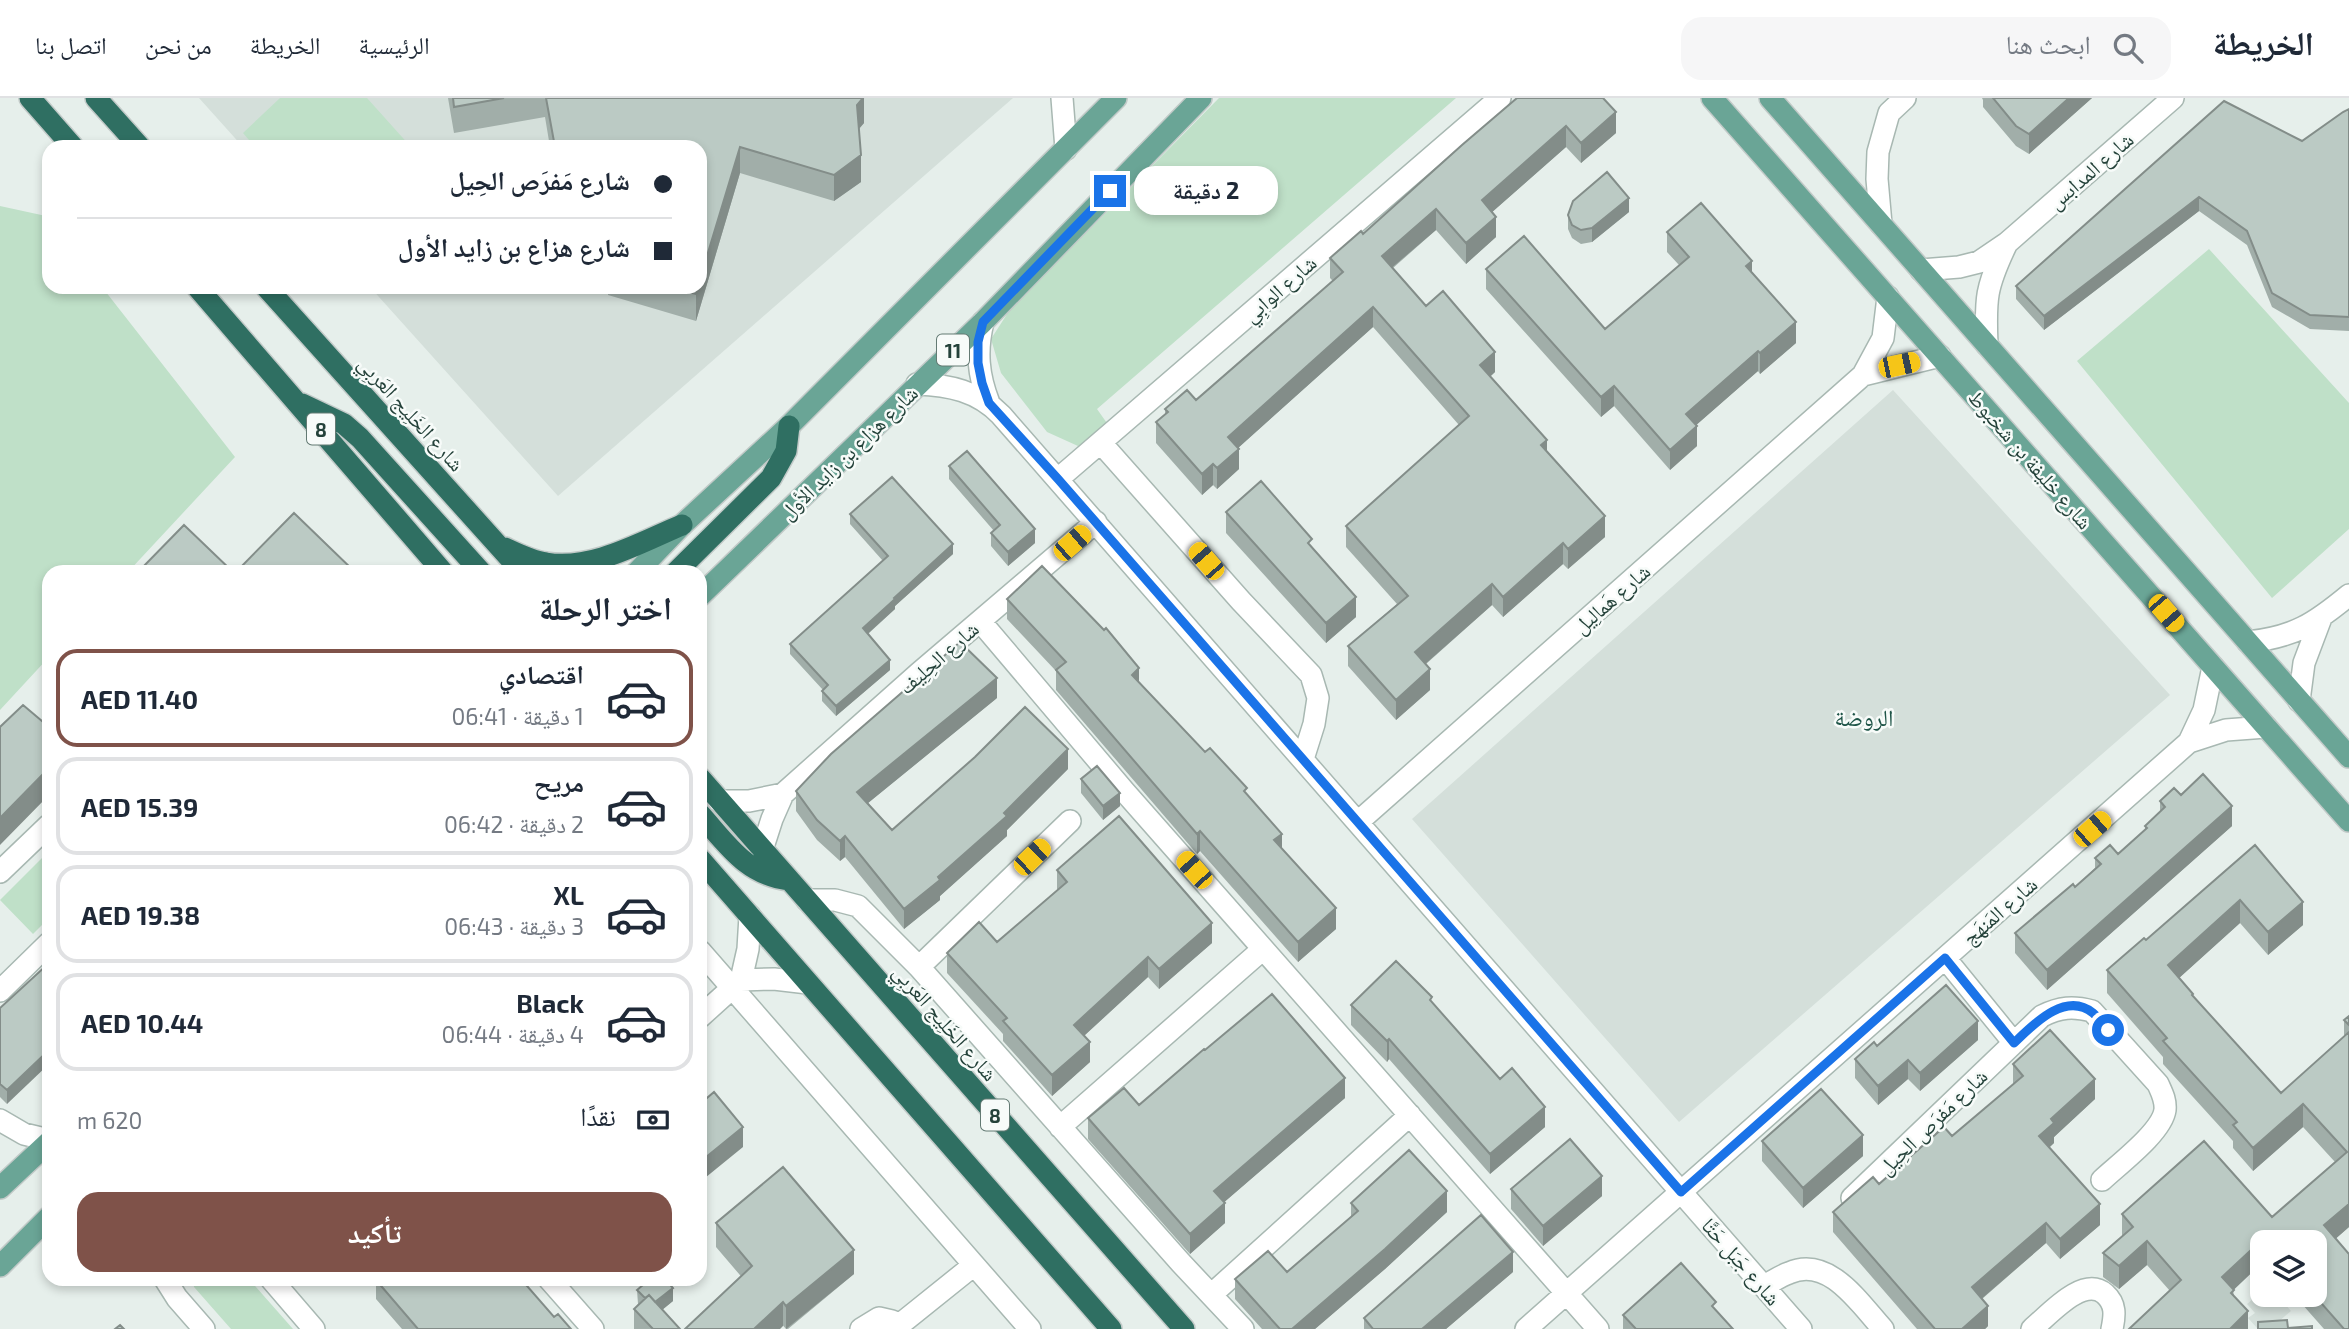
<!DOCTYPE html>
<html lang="ar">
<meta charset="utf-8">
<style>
body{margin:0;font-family:"Exo 2","Noto Naskh Arabic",sans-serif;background:#f6f6f7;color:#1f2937;direction:rtl;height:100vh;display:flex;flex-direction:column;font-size:26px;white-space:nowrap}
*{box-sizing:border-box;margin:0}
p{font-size:23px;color:#747a83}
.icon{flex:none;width:38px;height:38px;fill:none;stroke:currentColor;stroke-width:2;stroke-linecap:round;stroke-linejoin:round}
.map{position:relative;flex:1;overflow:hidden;direction:ltr}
.sheet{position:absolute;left:42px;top:467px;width:665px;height:721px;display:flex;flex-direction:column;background:#fff;border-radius:21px;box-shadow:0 4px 10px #0003;direction:rtl}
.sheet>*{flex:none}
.banner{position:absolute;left:42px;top:42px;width:665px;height:154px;border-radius:21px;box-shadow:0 4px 10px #0003;direction:rtl;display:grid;align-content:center;height:154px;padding:0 35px;background:#fff}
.controls{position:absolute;left:2250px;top:1132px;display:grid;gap:14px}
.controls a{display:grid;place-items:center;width:77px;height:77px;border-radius:14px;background:#fff;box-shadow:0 4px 10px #0003;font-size:35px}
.end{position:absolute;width:32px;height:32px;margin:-16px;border:9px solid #1a73e8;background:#fff;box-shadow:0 0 0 4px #fff}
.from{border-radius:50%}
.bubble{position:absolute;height:49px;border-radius:21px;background:#fff;box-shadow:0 4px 10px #0003;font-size:23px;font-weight:700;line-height:49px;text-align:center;direction:rtl}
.car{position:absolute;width:21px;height:42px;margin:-21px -10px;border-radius:9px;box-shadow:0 0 5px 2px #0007;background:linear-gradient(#f5c518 24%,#345 0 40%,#f5c518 0 76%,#345 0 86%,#f5c518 0)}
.banner b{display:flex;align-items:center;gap:24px;height:66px;font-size:26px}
.banner b+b{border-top:2px solid #e0e1e3}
.banner i{width:18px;height:18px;background:#1f2937}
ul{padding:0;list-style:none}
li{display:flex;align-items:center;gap:21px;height:98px;margin:0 14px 10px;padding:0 21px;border:4px solid #e0e1e3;border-radius:21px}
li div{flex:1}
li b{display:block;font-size:26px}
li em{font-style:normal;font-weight:700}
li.selected{border-color:#7f5249}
li>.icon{width:63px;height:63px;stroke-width:1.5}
h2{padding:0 35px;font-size:32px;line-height:84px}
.pay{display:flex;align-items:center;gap:18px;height:77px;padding:0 35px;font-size:26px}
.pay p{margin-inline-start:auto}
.action{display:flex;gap:14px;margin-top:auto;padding:14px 35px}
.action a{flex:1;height:80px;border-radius:21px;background:#7f5249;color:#fff;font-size:28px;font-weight:700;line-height:80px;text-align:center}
header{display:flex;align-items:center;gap:42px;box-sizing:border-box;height:98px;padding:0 35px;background:#fff;border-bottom:2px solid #e0e1e3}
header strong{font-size:33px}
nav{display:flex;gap:38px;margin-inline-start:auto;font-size:24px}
.search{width:490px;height:63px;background:#f6f6f7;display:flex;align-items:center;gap:18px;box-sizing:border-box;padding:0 24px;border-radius:21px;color:#747a83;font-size:26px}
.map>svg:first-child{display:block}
.built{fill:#d4dfda}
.green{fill:#bfe0c8}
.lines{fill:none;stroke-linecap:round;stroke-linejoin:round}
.minor-casing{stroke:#a8b8b2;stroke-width:24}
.major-casing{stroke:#c2cac8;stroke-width:24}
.highway-casing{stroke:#c2cac8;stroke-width:24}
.minor{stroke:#fff;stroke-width:21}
.major{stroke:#6aa596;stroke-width:21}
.highway{stroke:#2f6f62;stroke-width:21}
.wall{fill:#a1aea9}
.shaded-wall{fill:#838d89}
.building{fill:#bbcac4;stroke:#838d89;stroke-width:2}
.route{stroke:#1a73e8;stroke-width:9}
.labels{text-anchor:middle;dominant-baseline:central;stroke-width:5;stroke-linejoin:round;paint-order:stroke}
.shield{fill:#f7fbf9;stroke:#637a73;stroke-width:2}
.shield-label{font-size:19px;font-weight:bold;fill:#24423a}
.street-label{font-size:21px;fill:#24423a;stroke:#f7fbf9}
.neighbourhood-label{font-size:23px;fill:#1f5548;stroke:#f7fbf9}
</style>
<header>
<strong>الخريطة</strong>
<div class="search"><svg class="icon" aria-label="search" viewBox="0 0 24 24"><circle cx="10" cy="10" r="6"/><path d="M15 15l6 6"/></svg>ابحث هنا</div>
<nav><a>الرئيسية</a><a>الخريطة</a><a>من نحن</a><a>اتصل بنا</a></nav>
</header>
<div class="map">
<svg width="2349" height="1231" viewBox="0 0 2349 1231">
<rect width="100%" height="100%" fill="#e6efeb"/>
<!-- built -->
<path class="built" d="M199,0H1013L558,398L370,189H700V49H243Z
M1893,292L2170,597L1679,1024L1412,721Z
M2263,1192V1197H2277L2291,1213L2270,1231L2263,1225L2257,1230L2248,1220L2255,1215L2247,1206Z"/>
<!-- green -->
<path class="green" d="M280,0H367L411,49H255L243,35Z
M1219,0H1456L1097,311L1109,328L1096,342L1078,348L1047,334L1001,275L991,241L1009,213Z
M0,108L46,118L49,122V189H102L235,359L128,474H49V559L0,612Z
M2209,151L2349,305V431L2272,500L2077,263Z
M49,753V820L33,836L0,802Z
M193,1181H249L293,1231H231L194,1189Z"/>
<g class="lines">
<!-- minor casing -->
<g class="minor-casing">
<path id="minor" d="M1062,0L1066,51
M1881,126L1877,81L1878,54L1889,15L1905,0
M1921,172L1959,169L1979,164L2007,145L2173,0
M983,224C976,253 978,277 989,305
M1987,247C1985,200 1986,189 2006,147
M1863,277L1940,258
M917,286C949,287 978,293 1001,317L1801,1231
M1101,345L1241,503L1311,577L1318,600L1314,626L1303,661
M1058,381L1500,0
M980,523L1124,693L1598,1231
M2248,544C2294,539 2314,526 2349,497
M2299,603L2304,565L2321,520
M2189,644L2226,632L2266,629
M719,703H749L783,696
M1358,724L1863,277L1883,240L1888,199
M762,752L772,721L783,696L919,575L1096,424
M0,774L49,727
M807,802H835L858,808L919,869L1181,1165L1243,1231
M700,853L1030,1231
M1945,860L2014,945
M919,869L1070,723
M741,882L774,881L808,885
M0,893L49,845
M700,919L741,882L748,851L750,818
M0,1022L24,1036L49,1042
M1060,1029L1263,851
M1852,1100L2042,918C2060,909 2073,908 2092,913L2158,986C2162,995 2166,1002 2165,1012C2162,1034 2119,1066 2102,1082
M165,1181L177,1200L204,1231
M271,1181L314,1231
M549,1181L593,1231
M1764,1188C1772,1184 1780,1178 1789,1175C1829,1157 1860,1206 1883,1231
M1211,1197L1410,1017
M898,1228L974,1167
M861,1231L879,1220L892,1223L900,1231
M1526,1231L2189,644L2204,612L2213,569
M2032,1231C2049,1217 2083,1177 2105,1196C2116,1206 2115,1217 2112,1231"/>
</g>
<!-- major casing -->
<g class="major-casing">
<path id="major" d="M1712,0L2349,723
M1770,0L2349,659
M637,474L682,427L789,328L1116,0
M700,498L983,224L1201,0
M0,1090L49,1044
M0,1168L49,1119"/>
</g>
<!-- highway casing -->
<g class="highway-casing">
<path id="highway" d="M30,0L73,49
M96,0L140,49
M197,189L443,474
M266,189L522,474
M302,306L344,326L360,340L481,474
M505,450C518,456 532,463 546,465C592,473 641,444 682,427
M676,474L771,380L786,353L789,328
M700,680L1184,1231
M700,716C727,746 746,777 789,782
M700,761L1111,1231"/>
</g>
<!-- minor -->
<use href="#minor" class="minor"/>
<!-- major -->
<use href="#major" class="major"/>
<!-- highway -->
<use href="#highway" class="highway"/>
</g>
<!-- wall -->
<path class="wall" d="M448,0H864V25L859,31L861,84L834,103L740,75L696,223L608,197V189H700V49H550L545,19L454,35Z
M1517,0L1616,35L1581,65L1566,49L1492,114L1496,139L1466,166L1436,132L1393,170L1426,208L1495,274L1490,279L1547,353L1605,439L1568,471L1563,466L1503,519L1492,507L1426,566L1430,592L1396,622L1348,568V548L1397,506L1346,449V428L1459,327L1373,229L1238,350L1239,371L1217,391L1213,387L1202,397L1156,345V324L1165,317V311L1196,302L1333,183L1330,180V160L1363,136Z
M1982,0H2092L2029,56L2016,48L1983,9V2Z
M2349,11V233L2310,231L2272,209L2247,147L2199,113L2044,232L2016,201V188L2302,43Z
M1629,114L1592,144L1581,146L1572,140L1568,131V117Z
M1667,134L1752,174L1796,245L1760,276L1758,273L1696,327L1697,348L1670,372L1614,308L1601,319L1486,191V171L1605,231L1679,167L1667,154Z
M949,368L1035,445L1008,468L991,448V435L994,433L949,381Z
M1226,414L1312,450L1356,519L1326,545L1226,435Z
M850,416L953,456L895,508V511L868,536L890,572L836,618L822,603V593L823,592L790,556V546L883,463L850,426Z
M1007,501L1139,584L1205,654L1247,696L1282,751L1336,831L1298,864L1200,753L1197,756L1056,592V573L1007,521Z
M997,600L868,705L892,732L1068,671L1007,732V738L940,798V802L904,831L845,759L840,763L817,742L796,713V693Z
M1081,681L1120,708L1103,722L1081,695Z
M2181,697L2232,728L2047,892L2015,855V835L2075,789L2095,770V760L2118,756L2145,732V728L2160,714V703Z
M2255,747L2303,827L2268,857L2240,825L2179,880L2193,898L2281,995L2344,938V922L2349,918V1129L2335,1141L2349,1231H2324L2294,1197H2315V1144H2263L2233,1192L2234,1198L2248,1231L2170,1193L2147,1167L2119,1191L2103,1179V1155L2122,1139V1116L2272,1119L2335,1064L2303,1029L2253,1073L2233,1050V1043L2163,966V959L2107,895V872L2146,842Z
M1057,772L1212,845L1159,891L1148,879L1084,938L1090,964L1052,998L1003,943V936L947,875V855L997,844L1057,792Z
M49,865L7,1006L0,999V910Z
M1432,905L1500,981L1545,1029L1490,1076L1389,961L1387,964L1351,927V907Z
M1978,942L1920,993L1908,981L1878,1007L1855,980V961L1877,948Z
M1205,952L1345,1000L1224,1104L1225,1125L1190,1156L1088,1041V1020L1139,1007Z
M2013,966L2095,1001L2054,1039V1045L2049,1050L2100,1127L2060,1161L2046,1145L1982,1201L1988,1228L1985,1231H1917L1833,1134V1114L1879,1086L1952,1038L2013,987Z
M1762,1043L1863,1058L1803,1110L1762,1063Z
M1511,1091L1602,1098L1543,1148L1511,1111Z
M1351,1105L1447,1114L1385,1171L1315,1231H1262L1235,1201V1181L1287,1174L1351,1119Z
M716,1125L854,1176L788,1231H786L716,1149Z
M1513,1174L1446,1231H1364V1220Z
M376,1182L554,1219L571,1231H402L376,1201Z
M637,1192L673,1203L662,1212L680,1231H634V1211L638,1206Z
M1716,1212L1733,1231H1623V1217Z"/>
<!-- shaded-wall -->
<path class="shaded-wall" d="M863,0H864V25L857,33V7Z
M2069,0H2092L2029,56V36Z
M1616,14V35L1581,65V45Z
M1566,28V49L1482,123V102Z
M740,49V75L696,223V196L698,189H700V181Z
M861,57V84L834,103V77Z
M2199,99V113L2044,232V218Z
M1629,100V114L1592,144V130Z
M1436,111V132L1382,178V158Z
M1496,119V139L1466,166V145Z
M1752,163V183L1746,168Z
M1373,209V229L1228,359V339Z
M1796,224V245L1760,276V255Z
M1758,253V273L1686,336V316Z
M1495,254V274L1480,287V267Z
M1614,288V308L1601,319V299Z
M1697,328V348L1670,372V352Z
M1547,342V362L1541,347Z
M1239,351V371L1217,391V370Z
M1213,366V387L1202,397V376Z
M1605,418V439L1568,471V451Z
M1035,431V445L1008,468V454Z
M1563,445V466L1503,519V499Z
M953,446V456L895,508V511L863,540V530L894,500Z
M1492,486V507L1415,575V554Z
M1356,499V519L1326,545V525Z
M890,562V572L836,618V608Z
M1139,570V590L1132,577Z
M1430,571V592L1396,622V602Z
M997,580V600L857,714V694Z
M1068,651V671L1007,732V738L940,798V802L904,831V811Z
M49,670V697L0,747V720Z
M1120,695V708L1103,722V708Z
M2232,708V728L2047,892V872Z
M1200,733V753L1197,756V736Z
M1282,736V756L1274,742Z
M845,738V759L840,763V743Z
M2240,802V825L2168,890V867Z
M2303,804V827L2268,857V834Z
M1336,810V831L1298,864V844Z
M1212,825V845L1159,891V871Z
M1148,859V879L1074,947V927Z
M1978,923V942L1920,993V975Z
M1389,941V961L1387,964V943Z
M1090,944V964L1052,998V977Z
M49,952V966L7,1006V992Z
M1908,962V981L1878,1007V988Z
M1345,980V1000L1214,1113V1093Z
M2095,981V1001L2054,1039V1045L2039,1058V1038L2051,1021Z
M2303,1006V1029L2253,1073V1050Z
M1545,1009V1029L1490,1076V1056Z
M743,1029V1049L700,1084V1064Z
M1863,1037V1058L1803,1110V1090Z
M1602,1078V1098L1543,1148V1128Z
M1447,1093V1114L1385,1171L1315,1231H1292Z
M1225,1105V1125L1190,1156V1136Z
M2100,1106V1127L2060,1161V1141Z
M2349,1106V1129L2324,1151V1127Z
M2046,1125V1145L1972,1209V1189Z
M2265,1139V1144H2263V1164L2222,1203V1179Z
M2147,1143V1167L2119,1191V1168Z
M854,1152V1176L786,1231V1208Z
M1513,1154V1174L1446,1231H1422Z
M673,1190V1203L651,1221V1208Z
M783,1204V1228L780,1231H754Z
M1988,1208V1228L1985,1231H1962Z
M2248,1213V1231H2230Z"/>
<!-- building -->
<path class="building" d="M453,0H504L454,9Z
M546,0H863L857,7L861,57L834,77L740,49L700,181V49H555Z
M1517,0H1603L1616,14L1581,45L1566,28L1482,102L1496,119L1466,145L1436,111L1382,158L1426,208L1443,193L1495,254L1480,267L1547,342L1541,347L1605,418L1568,451L1563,445L1503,499L1492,486L1415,554L1430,571L1396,602L1348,548L1408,498L1346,428L1469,318L1373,209L1228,339L1239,351L1217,370L1213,366L1202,376L1156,324L1168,314L1165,311L1187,292L1196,302L1343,174L1330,160L1361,133L1363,136L1462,47Z
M1993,0H2069L2029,36L2016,28Z
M2224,3L2302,43L2343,14L2349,11V219L2310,217L2272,195L2247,133L2199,99L2044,218L2016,188Z
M1607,74L1629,100L1592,130L1581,132L1572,127L1568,117L1573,103Z
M1701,105L1752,163L1746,168L1796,224L1760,255L1758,253L1686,316L1697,328L1670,352L1614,288L1601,299L1486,171L1524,138L1605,231L1689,159L1667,134Z
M672,189H698L696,196Z
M967,353L1035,431L1008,454L991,435L1000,427L949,368Z
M892,379L953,446L894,500L895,501L863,530L890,562L836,608L822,593L828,587L790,546L888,458L850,416Z
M1261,383L1312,441L1308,445L1356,499L1326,525L1226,414Z
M294,415L355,474H236Z
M184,427L233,474H138Z
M1042,468L1104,532L1106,530L1139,570L1132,577L1205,654L1210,650L1247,690L1244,693L1282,736L1274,742L1336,810L1298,844L1200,733L1197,736L1056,572L1066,564L1007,501Z
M960,544L997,580L857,694L892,732L975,659L1025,609L1068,651L1004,715L1007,718L938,779L940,782L904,811L845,738L840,743L817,722L796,693L831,656Z
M23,607L49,629V670L0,720V629Z
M1097,668L1120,695L1103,708L1081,681Z
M2203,676L2232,708L2047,872L2015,835L2073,786L2075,789L2101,766L2095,760L2110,747L2118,756L2147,730L2145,728L2165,709L2160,703L2174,690L2181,697Z
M1119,718L1212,825L1159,871L1148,859L1074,927L1090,944L1052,977L1003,923L1007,920L947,855L979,824L997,844L1067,784L1057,772Z
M2255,747L2303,804L2268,834L2240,802L2168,867L2193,896L2192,897L2281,995L2349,934V1106L2324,1127L2349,1156V1231H2344L2314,1197L2315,1144H2269L2265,1139L2222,1179L2234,1192L2231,1195L2248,1213L2230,1231H2129L2181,1182L2147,1143L2119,1168L2103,1155L2133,1129L2122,1116L2204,1043L2272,1119L2347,1054L2303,1006L2253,1050L2233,1027L2237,1024L2163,943L2167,940L2107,872L2144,840L2146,842Z
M1396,863L1432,899L1430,902L1500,981L1512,970L1545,1009L1490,1056L1389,941L1387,943L1351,907Z
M49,865V952L7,992L0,986V910Z
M1946,887L1978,923L1920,975L1908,962L1878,988L1855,961L1874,944L1877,948Z
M1272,896L1345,980L1214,1093L1225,1105L1190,1136L1088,1020L1124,990L1139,1007L1204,951L1205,952Z
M2349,918V927L2344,922Z
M2050,932L2095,981L2051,1021L2054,1025L2039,1038L2100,1106L2060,1141L2046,1125L1972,1189L1988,1208L1962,1231H1935L1833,1114L1873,1079L1879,1086L1944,1029L1952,1038L2023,978L2013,966Z
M1821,991L1863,1037L1803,1090L1762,1043Z
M714,994L743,1029L700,1064V1006Z
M1570,1041L1602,1078L1543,1128L1511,1091Z
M1409,1052L1447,1093L1385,1151L1292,1231H1280L1235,1181L1268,1153L1287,1174L1358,1113L1351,1105Z
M783,1069L854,1152L786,1208L783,1204L754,1231H685L752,1168L716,1125Z
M1481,1117L1513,1154L1422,1231H1373L1364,1220Z
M1681,1165L1716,1204L1712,1208L1733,1231H1636L1623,1217Z
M377,1181H521L554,1219L558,1216L571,1231H418L376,1182Z
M650,1181H665L673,1190L655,1204L649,1197L645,1200L637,1192Z
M649,1197L680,1231H653L634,1211Z
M2287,1222L2288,1230L2312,1228V1231H2258V1224Z
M120,1227L124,1231H115Z"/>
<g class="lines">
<!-- route -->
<path class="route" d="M1110,93L983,224L978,244V265L982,285L989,305L1058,381L1681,1094L1945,860L2014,945C2032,928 2065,892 2093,915C2099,920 2103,926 2108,932"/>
</g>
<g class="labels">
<!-- shield labels -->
<g class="shield">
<rect x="937" y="236.5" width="32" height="31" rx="5"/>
<rect x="307" y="315.5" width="28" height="31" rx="5"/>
<rect x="981" y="1001.5" width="28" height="31" rx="5"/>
</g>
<g class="shield-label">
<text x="953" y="252">11</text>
<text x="321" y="331">8</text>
<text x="995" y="1017">8</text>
</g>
<!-- street labels -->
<g class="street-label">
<text transform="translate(2090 72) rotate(-41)">شارع المدابس</text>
<text transform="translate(1279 190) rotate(-41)">شارع الوابِي</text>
<text transform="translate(412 315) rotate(48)">شارع الخَلِيج العَربِي</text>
<text transform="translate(848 354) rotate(-44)">شارع هزاع بن زايد الأول</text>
<text transform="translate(2031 361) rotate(49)">شارع خليفة بن شخبوط</text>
<text transform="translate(1611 500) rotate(-41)">شارع هَمالِيل</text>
<text transform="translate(938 559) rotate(-41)">شارع الحِلِيف</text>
<text transform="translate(1999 812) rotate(-41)">شارع المَنهَج</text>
<text transform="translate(946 924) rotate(49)">شارع الخَلِيج العَربِي</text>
<text transform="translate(1932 1023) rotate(-44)">شارع مَفرَص الحِيل</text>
<text transform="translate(1742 1163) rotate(49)">شارع جَبَل حَتَّا</text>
</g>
<!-- neighbourhood labels -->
<g class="neighbourhood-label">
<text x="1864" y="619">الروضة</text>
</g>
</g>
</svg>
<div class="controls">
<a><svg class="icon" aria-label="layers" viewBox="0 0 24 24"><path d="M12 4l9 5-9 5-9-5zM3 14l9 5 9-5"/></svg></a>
</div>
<i class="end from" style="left:2108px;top:932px"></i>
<i class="end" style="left:1110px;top:93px"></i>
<div class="bubble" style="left:1134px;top:68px;width:144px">2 دقيقة</div>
<i class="car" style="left:1899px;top:267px;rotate:78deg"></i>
<i class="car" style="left:1072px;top:445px;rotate:49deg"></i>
<i class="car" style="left:1206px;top:463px;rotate:319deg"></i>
<i class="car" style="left:2166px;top:515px;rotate:139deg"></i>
<i class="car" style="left:2092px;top:731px;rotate:49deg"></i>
<i class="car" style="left:1032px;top:759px;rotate:46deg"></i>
<i class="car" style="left:1194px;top:772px;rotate:318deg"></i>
<div class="banner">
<b><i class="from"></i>شارع مَفرَص الحِيل</b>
<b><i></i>شارع هزاع بن زايد الأول</b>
</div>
<section class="sheet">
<h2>اختر الرحلة</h2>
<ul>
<li class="selected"><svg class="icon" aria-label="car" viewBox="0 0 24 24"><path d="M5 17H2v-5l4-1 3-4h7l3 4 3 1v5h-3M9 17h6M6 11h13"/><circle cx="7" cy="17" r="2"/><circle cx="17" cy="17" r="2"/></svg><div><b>اقتصادي</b><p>1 دقيقة · 06:41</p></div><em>AED 11.40</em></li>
<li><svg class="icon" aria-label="car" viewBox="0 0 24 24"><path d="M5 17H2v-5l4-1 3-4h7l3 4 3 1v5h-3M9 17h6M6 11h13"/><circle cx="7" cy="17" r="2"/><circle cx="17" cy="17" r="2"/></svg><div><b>مريح</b><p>2 دقيقة · 06:42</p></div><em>AED 15.39</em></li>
<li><svg class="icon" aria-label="car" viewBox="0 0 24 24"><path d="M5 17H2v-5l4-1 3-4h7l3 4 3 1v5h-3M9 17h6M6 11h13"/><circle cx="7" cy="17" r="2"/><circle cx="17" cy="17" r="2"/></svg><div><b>XL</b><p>3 دقيقة · 06:43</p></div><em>AED 19.38</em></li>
<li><svg class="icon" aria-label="car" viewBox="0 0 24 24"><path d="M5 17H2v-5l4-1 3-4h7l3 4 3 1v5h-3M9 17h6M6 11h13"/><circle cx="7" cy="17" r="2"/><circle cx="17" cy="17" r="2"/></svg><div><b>Black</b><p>4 دقيقة · 06:44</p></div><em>AED 10.44</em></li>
</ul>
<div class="pay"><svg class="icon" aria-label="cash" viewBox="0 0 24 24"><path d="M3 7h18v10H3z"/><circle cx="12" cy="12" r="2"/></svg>نقدًا<p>620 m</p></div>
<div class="action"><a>تأكيد</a></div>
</section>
</div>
